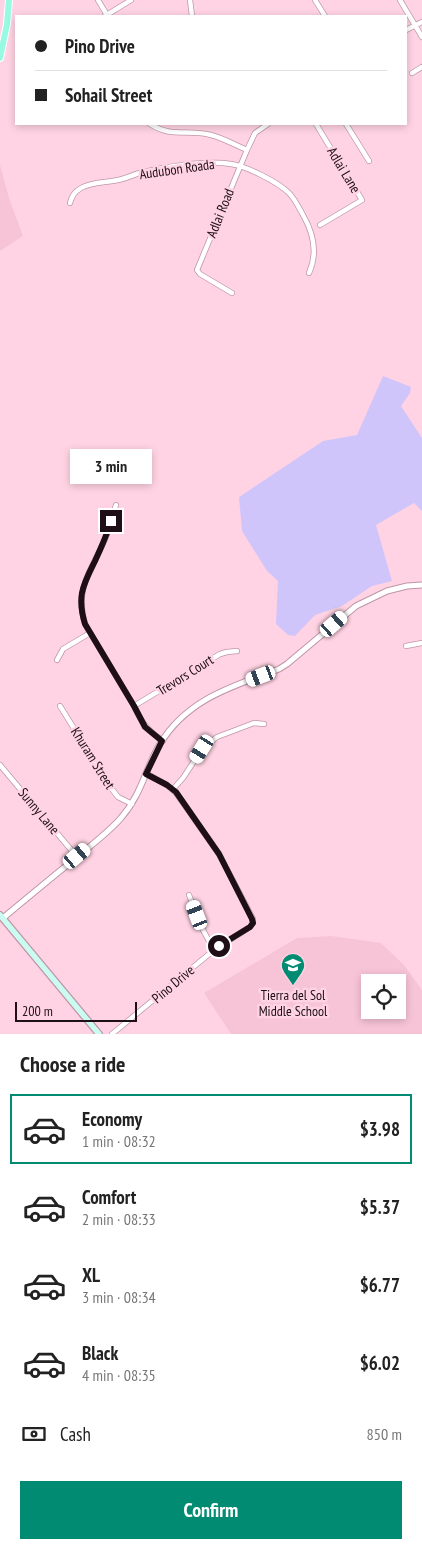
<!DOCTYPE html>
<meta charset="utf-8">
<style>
body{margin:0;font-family:"PT Sans Narrow",sans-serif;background:#f6f6f6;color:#222;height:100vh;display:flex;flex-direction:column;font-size:19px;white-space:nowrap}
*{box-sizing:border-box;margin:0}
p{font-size:16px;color:#767676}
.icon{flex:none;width:28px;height:28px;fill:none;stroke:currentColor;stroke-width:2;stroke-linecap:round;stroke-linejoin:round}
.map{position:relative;height:1034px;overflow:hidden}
.sheet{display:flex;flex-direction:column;background:#fff;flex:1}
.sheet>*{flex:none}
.hud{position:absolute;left:15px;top:15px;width:392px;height:110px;border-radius:0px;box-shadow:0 2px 8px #0003;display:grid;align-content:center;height:110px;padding:0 20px;background:#fff}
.fabs{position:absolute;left:361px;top:974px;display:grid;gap:10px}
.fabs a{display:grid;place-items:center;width:45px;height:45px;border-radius:0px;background:#fff;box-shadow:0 2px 8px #0003;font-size:25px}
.scale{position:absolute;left:15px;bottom:12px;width:122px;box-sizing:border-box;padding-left:5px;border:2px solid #1d0f15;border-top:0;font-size:14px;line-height:18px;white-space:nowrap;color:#1d0f15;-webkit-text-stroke:4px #ffd3e3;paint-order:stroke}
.end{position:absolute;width:22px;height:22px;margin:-11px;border:6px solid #1d0f15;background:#fff;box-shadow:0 0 0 2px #fff}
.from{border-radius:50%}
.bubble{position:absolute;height:35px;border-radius:0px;background:#fff;box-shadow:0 2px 8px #0003;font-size:16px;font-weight:800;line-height:35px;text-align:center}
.car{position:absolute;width:15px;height:30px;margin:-15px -8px;border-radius:6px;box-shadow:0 0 4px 1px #0007;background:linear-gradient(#fff 24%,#345 0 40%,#fff 0 76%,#345 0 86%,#fff 0)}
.hud b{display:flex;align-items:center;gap:18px;height:48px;font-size:19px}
.hud b+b{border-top:1px solid #e0e0e0}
.hud i{width:12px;height:12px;background:#222}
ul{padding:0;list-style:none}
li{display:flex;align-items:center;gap:15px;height:70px;margin:0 10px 8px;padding:0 10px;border:2px solid transparent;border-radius:0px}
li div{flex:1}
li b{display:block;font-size:19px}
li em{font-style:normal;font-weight:800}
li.on{border-color:#018b72}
li>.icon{width:45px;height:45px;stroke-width:1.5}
h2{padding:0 20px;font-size:22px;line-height:60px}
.pay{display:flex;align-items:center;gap:12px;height:55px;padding:0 20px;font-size:19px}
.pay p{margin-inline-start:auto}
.primary-button{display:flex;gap:10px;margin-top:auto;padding:10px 20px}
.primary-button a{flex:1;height:58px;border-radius:0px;background:#018b72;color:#fff;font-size:20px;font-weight:800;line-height:58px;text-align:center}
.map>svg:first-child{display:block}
.built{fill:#f7c4d7;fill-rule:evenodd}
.green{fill:#d0c5fa}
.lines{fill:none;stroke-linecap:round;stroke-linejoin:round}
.minor-casing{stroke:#bf96a6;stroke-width:6}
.tertiary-casing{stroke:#bf96a6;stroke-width:7}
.secondary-casing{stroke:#bf96a6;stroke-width:8}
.primary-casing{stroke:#fff;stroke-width:8}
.minor{stroke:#fff;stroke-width:4.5}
.tertiary{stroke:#fff;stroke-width:5}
.secondary{stroke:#cbfcf1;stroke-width:5.5}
.primary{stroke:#98fae3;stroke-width:6}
.route{stroke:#1d0f15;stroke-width:6}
.labels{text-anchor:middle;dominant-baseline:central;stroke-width:5;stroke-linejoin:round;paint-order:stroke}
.street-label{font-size:14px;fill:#1d0f15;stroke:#ffd3e3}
.poi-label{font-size:14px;fill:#1d0f15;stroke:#ffd3e3}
</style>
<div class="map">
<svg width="422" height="1034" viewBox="0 0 422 1034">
<rect width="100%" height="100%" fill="#ffd3e3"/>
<!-- built -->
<path class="built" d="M0,165L9,198L23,236L0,251Z
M331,936L381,943L404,965L422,990V1034H231L204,993L297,938ZM370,982H398V1010H370Z"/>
<!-- green -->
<path class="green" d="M383,376L411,387L410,393L401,406L422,438V511L414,503L376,525L392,581L372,586L342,606L315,615L295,636L288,635L276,624L278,581L267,571L242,531L239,497L323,441L357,435Z"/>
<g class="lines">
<!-- minor casing -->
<g class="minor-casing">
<path id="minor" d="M98,0L107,15
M190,0L192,16
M315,0L325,16
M400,0L422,37
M105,16L131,0
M406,30L422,22
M412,73L422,67
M150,124C172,138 187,129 211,135C223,138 235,145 247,150
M316,124L362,200L320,225
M346,124L369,161
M70,203C72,196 74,192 81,188C93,181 105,183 118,180C125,179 132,175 140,173C163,167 207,160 231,164C246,166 278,182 289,193C295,199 299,208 303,215C314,234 318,253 309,273
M232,293L200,274L197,270L247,150L255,133L268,124
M116,505C112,516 110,528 105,539C92,570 74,588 85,624L134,706C141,722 148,731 163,741
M406,646L422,643
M57,660L63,649L90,633
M60,706L111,788L118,797L132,804
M134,706L220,654L227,652L237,651
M0,765L77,857
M173,789L183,778L202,749L217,737L254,723L264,724
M189,895L203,930L214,950
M112,1034L214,950L250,927L253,923V919L219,854L176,793L167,785L146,773"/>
</g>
<!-- tertiary casing -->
<g class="tertiary-casing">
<path id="tertiary" d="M3,918C27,898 51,878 76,858C91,845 108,833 121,818C142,794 145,769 160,744C187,699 233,686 279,669L287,664L356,606L387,591L407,586L422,585"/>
</g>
<!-- secondary casing -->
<g class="secondary-casing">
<path id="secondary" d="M0,915L99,1034"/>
</g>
<!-- primary casing -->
<g class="primary-casing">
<path id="primary" d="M0,58L7,24L9,0"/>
</g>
<!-- minor -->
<use href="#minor" class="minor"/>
<!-- tertiary -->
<use href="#tertiary" class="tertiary"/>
<!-- secondary -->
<use href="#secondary" class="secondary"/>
<!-- primary -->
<use href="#primary" class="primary"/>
</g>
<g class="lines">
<!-- route -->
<path class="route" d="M111,521C107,535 101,548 95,561C90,571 84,582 82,593C80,604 82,614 85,624L134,706L145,727L162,741L146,774L167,785L176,792L219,854L252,919L253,923L250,927L219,946"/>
</g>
<!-- icons -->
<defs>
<g id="school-pin" transform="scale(1.25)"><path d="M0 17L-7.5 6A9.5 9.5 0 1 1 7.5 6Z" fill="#018b72" stroke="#ffd3e3"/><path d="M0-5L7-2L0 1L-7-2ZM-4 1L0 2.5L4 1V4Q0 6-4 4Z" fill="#fff"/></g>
</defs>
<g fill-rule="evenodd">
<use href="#school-pin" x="293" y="965"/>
</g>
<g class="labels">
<!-- street labels -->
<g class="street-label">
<text transform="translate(177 169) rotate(-8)">Audubon Roada</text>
<text transform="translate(344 170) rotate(59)">Adlai Lane</text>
<text transform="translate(220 213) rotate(-68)">Adlai Road</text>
<text transform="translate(185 675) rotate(-32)">Trevors Court</text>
<text transform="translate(93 758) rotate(58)">Khuram Street</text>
<text transform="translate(39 811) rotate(50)">Sunny Lane</text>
<text transform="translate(173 984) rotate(-40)">Pino Drive</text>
</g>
<!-- poi labels -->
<g class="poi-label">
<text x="293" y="995">Tierra del Sol<tspan x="293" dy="16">Middle School</tspan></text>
</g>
</g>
</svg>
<div class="fabs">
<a><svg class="icon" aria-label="locate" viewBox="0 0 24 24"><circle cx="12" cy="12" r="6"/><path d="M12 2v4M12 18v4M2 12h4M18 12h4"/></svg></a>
</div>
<div class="scale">200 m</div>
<i class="end from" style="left:219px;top:946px"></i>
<i class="end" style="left:111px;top:521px"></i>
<div class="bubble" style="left:70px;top:449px;width:82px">3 min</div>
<i class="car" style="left:334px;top:624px;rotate:49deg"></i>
<i class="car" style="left:261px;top:676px;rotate:249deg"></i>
<i class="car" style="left:202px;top:749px;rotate:212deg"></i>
<i class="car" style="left:77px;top:856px;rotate:50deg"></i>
<i class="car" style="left:197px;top:915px;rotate:339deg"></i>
<div class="hud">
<b><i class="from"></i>Pino Drive</b>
<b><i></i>Sohail Street</b>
</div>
</div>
<section class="sheet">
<h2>Choose a ride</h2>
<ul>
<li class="on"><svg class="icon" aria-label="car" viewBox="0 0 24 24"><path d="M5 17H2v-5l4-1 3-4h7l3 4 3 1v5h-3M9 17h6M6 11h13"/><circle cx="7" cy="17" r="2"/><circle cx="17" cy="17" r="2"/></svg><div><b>Economy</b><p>1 min · 08:32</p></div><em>$3.98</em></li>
<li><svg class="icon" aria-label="car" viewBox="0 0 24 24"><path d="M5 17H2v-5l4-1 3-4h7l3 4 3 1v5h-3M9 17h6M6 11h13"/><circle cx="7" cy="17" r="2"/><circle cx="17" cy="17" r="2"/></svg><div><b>Comfort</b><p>2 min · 08:33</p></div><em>$5.37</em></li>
<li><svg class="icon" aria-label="car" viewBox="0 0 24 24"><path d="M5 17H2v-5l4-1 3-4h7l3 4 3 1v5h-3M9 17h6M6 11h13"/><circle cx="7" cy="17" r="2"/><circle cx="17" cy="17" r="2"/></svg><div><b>XL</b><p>3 min · 08:34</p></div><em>$6.77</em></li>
<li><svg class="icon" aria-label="car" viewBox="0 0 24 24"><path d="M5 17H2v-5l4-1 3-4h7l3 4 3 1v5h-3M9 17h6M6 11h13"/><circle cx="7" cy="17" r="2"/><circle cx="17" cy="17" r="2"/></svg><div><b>Black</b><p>4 min · 08:35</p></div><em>$6.02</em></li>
</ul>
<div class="pay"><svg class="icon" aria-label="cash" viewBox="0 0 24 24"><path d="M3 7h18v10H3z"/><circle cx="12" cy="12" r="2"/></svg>Cash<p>850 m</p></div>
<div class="primary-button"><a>Confirm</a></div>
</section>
